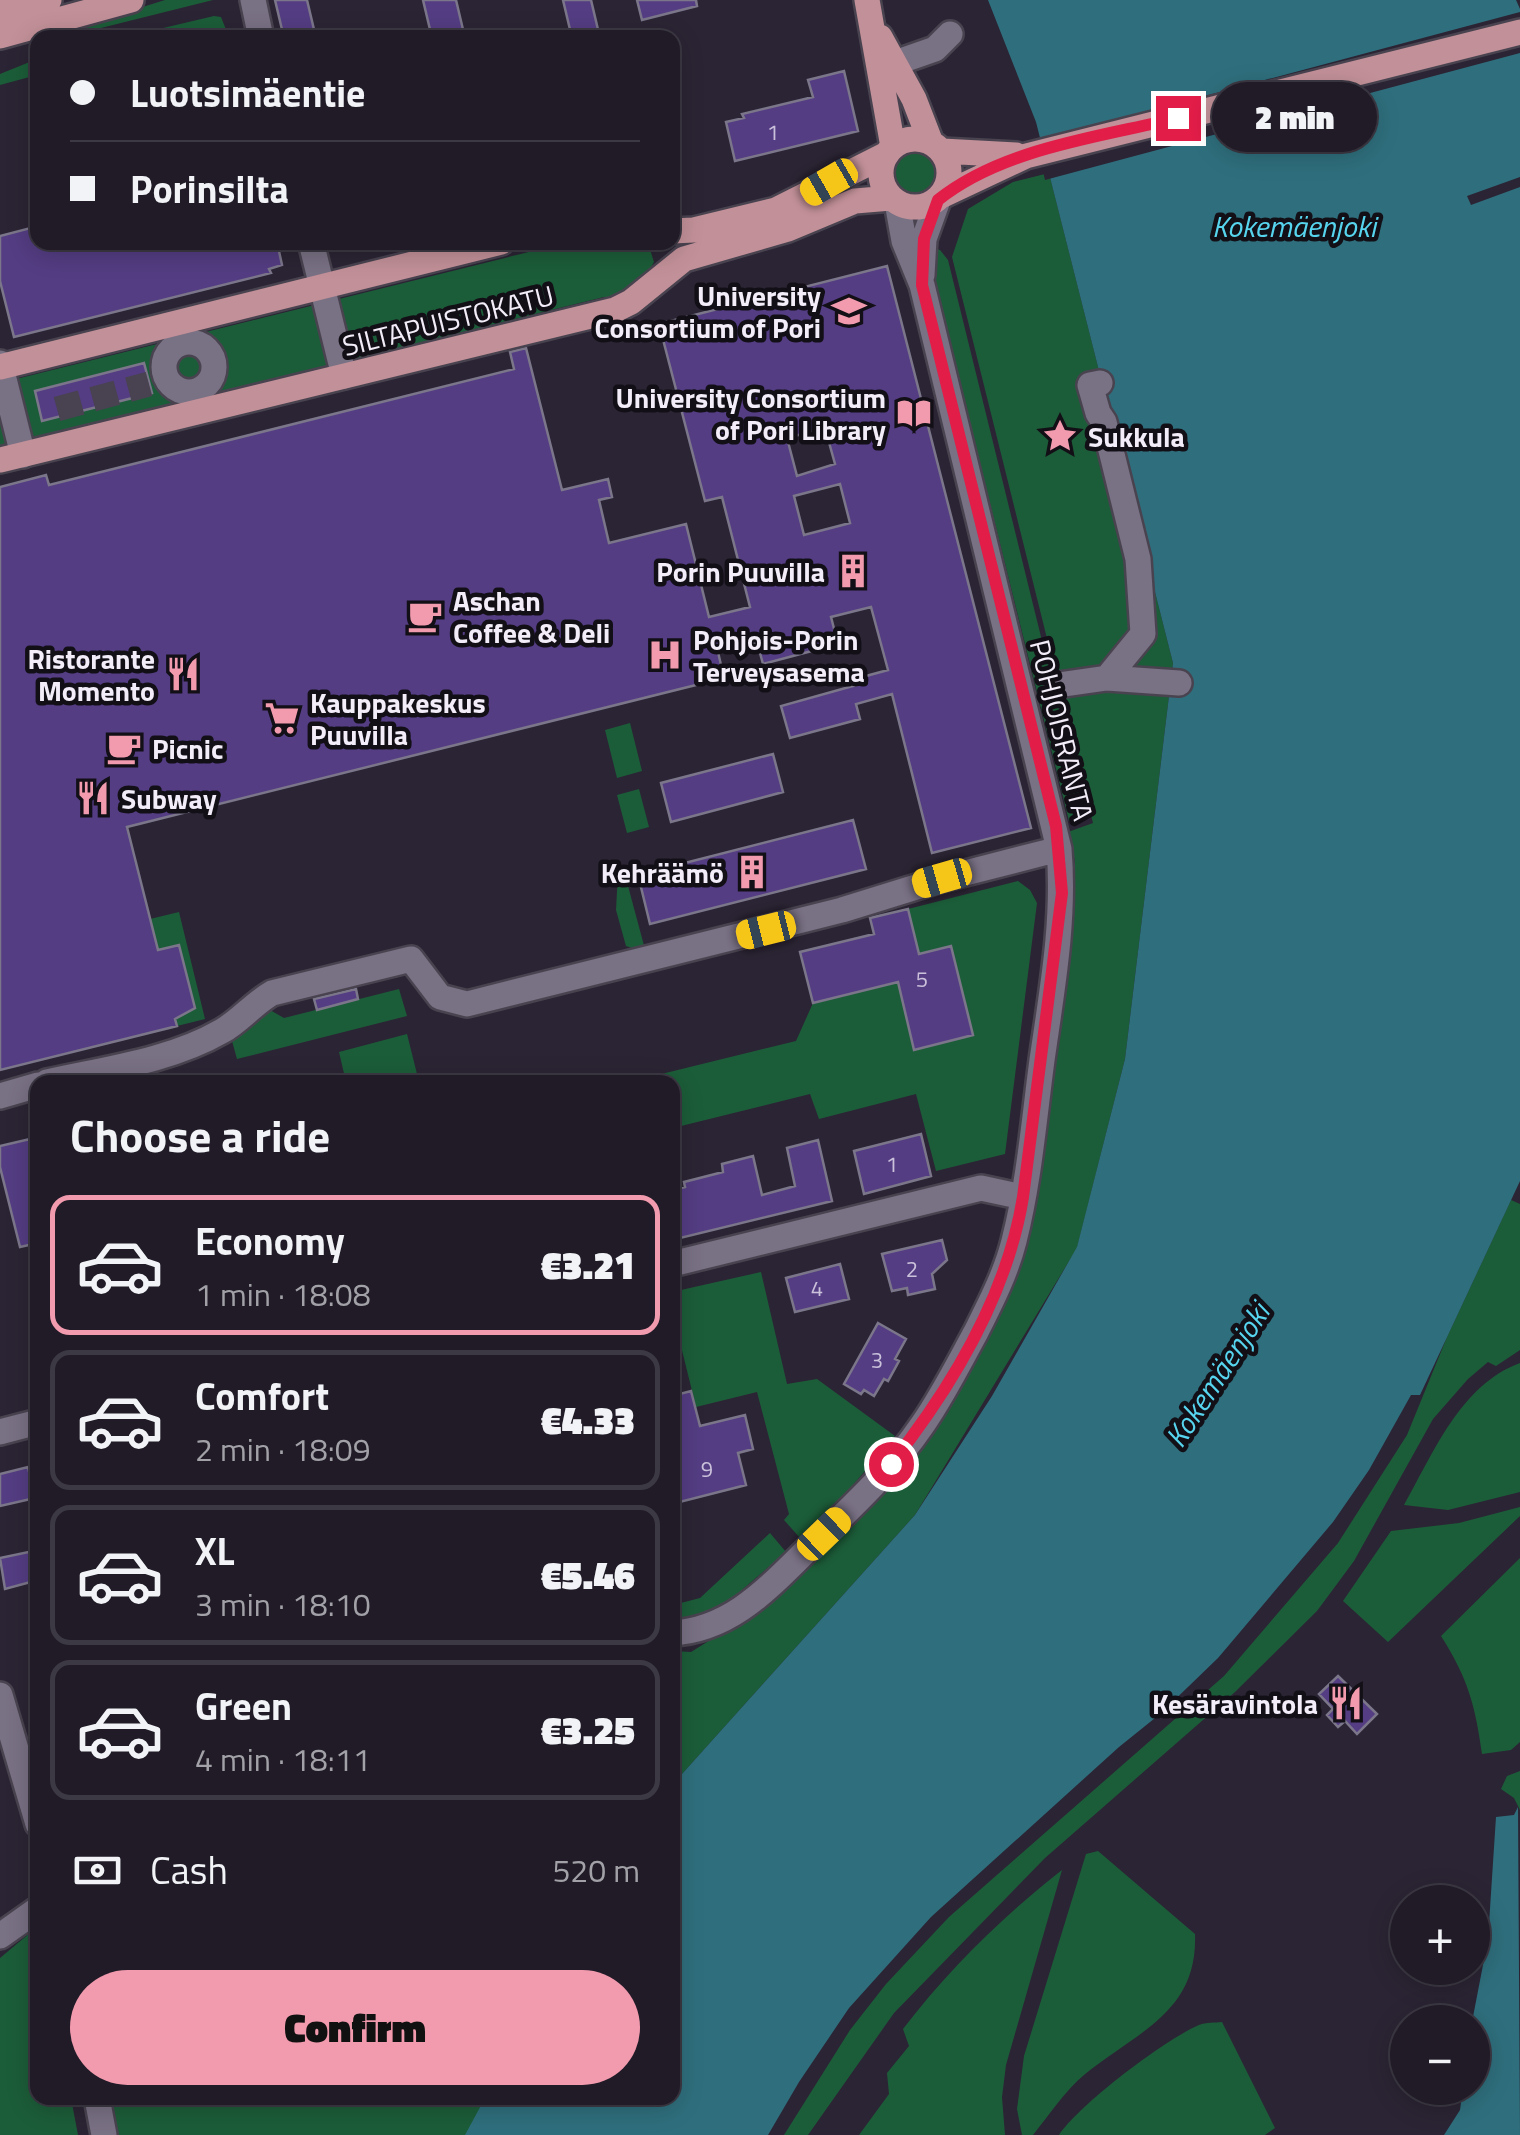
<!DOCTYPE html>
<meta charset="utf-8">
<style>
body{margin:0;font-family:"Titillium Web",sans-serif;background:#28242f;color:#f1f3f6;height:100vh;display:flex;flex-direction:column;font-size:38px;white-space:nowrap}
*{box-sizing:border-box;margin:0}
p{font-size:32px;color:#a2a1a7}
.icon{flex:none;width:55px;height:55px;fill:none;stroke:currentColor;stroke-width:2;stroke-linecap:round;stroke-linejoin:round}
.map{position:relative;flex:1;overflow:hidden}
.drawer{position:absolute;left:30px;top:1075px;width:650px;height:1030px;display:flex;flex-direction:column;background:#201b27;border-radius:20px;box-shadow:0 5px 25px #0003,0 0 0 2px #3d3944}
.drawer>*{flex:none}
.top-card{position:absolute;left:30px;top:30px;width:650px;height:220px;border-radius:20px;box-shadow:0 5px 25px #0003,0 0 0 2px #3d3944;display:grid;align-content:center;height:220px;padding:0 40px;background:#201b27}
.tools{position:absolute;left:1390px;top:1885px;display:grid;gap:20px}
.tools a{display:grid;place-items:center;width:100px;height:100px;border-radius:50%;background:#201b27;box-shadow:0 5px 25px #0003,0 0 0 2px #3d3944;font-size:50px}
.end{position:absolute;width:45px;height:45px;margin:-22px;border:12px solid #e11d48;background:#fff;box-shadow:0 0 0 5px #fff}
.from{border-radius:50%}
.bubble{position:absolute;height:70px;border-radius:35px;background:#201b27;box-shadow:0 5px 25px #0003,0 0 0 2px #3d3944;font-size:32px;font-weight:800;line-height:70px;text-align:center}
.car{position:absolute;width:30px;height:60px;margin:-30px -15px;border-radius:12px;box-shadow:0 0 8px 2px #0007;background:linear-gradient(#f5c518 24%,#345 0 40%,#f5c518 0 76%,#345 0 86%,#f5c518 0)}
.top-card b{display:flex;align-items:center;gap:35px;height:95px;font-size:38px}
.top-card b+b{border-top:2px solid #3d3944}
.top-card i{width:25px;height:25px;background:#f1f3f6}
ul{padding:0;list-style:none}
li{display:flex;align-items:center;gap:30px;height:140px;margin:0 20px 15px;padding:0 20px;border:5px solid #3d3944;border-radius:20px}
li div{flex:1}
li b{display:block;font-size:38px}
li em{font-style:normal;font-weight:800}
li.current{border-color:#f29aae}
li>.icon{width:90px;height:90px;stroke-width:1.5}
h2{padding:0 40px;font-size:45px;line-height:120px}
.pay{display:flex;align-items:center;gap:25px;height:110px;padding:0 40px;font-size:38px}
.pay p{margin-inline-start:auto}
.button{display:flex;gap:20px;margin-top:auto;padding:20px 40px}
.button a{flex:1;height:115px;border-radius:60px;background:#f29aae;color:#111;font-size:40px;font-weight:800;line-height:115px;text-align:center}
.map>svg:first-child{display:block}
.green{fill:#1c5d39}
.water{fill:#2f6f7d}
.pier{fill:#2b2434}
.building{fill:#543d83;stroke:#7b768a;stroke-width:2.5;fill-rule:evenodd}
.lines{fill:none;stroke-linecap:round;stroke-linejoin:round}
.minor-tunnel{stroke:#494251;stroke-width:25;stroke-dasharray:25 12;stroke-linecap:butt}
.minor-casing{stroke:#494350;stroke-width:30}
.major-casing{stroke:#494350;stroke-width:30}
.minor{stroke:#797184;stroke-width:25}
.major{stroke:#c29098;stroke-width:25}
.route{stroke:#e11d48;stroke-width:12}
.labels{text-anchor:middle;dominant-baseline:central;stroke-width:9;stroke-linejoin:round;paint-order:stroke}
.number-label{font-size:22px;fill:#cac1db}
.poi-label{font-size:28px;font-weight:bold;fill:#f2edf8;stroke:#120f16;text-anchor:end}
.street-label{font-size:28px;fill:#f2edf8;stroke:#120f16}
.water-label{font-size:30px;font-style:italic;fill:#57d4ee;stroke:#120f16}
</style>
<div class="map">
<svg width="1520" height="2135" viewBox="0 0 1520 2135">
<rect width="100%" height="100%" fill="#2b2434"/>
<!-- green -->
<path class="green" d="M165,0H213L65,37L43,38Z
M214,16L221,17L229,37H210L208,31L183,37H125Z
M37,59V75L0,85V74Z
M892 173a23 23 0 1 1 46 0a23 23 0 1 1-46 0Z
M1049,173L1173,663L1125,1059L1077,1248L915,1515L673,1784V1651L691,1652L747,1617L915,1451L1009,1296L1033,1215L1074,899L1075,861L1068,832L1093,823L952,257L968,209L1013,182Z
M565,243H648L654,262L643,282L616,301L604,297L0,447V383Z
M934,248L940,250L948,260L1085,815L1083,818L1069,821L935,282Z
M630,723L642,771L617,778L605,730Z
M639,789L649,827L627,833L617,795Z
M624,871L646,953L626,946L616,910L618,872Z
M1018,881L1030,890L1037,903L1005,1154L936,1171L916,1094L819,1119L810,1094L673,1128L672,1082H629L796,1041L813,1003L898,982L915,1049L973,1035L951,946L919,954L908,909Z
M179,912L205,1019L177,1026L150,919Z
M399,989L407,1016L237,1059L232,1041L270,1010L284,1018Z
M407,1034L419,1082H346L339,1052Z
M1511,1200L1520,1204V1350L1496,1366L1488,1362L1468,1379L1433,1419L1354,1561L1317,1611L1235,1692L1045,1858L894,2013L808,2135H784L850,2030L886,1984L949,1917L1224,1676L1338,1543L1407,1435L1447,1337Z
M761,1272L787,1384L817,1379L895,1436L829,1513L800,1538L784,1520L789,1514L757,1392L696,1407L673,1314L672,1292Z
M1520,1363V1492L1448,1510L1404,1505C1433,1454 1460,1385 1520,1363Z
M1520,1507V1516L1388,1642L1343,1601L1391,1531L1459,1523Z
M770,1533L786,1552L714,1614L673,1621V1605L700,1598Z
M1520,1558V1742L1511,1750L1482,1754C1475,1704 1468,1679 1441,1636Z
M1520,1771V1810L1514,1798L1501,1789L1507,1776Z
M1098,1851L1195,1934C1198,2013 1136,2032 1084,2075C1065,2091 1049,2115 1033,2135H1022L1017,2109L1024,2056L1086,1854Z
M1062,1870L1006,2065L1002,2097L1005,2135H859L889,2094L887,2073L909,2046L903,2029C948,1970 1003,1916 1062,1870Z
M37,1927L38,2098H71L78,2135H0V1958Z
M1222,2022L1275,2128L1265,2135H1059C1080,2104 1164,2040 1199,2025C1206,2022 1215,2023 1222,2022Z
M110,2098H488L466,2135H117Z"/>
<!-- water -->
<path class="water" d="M988,0H1516L1520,9V1181L1420,1395H1411L1369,1470L1333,1522L1218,1658L1160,1714L1119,1747L931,1917L849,2008L799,2082L768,2135H465L485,2098H672L673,1784L915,1515L992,1396L1077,1247L1125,1059L1173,663L1036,122Z
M1518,1807L1520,2135H1444L1460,2110L1463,2088H1472V2022L1488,1939L1496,1817L1514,1815Z"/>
<!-- pier -->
<path class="pier" d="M1520,12V53L1045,180L1036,141Z
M1520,177V187L1471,205L1467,196Z"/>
<!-- building -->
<path class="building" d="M275,0H307L316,38H284Z
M423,0H456L465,38H432Z
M563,0H591L600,38H572Z
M637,0H696L697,6L642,20Z
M844,71L858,131L735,161L726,122L744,118L742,114L813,97L808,80Z
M38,226V242H277L282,265L269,269L271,273L14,337L0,281V236Z
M887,266L1031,828L932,853L892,694L856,704L860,719L790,738L781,706L867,682L866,676L888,670L871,607L831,617L838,644L763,664L757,642L718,652L724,678L127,827L158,950L179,945L195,1008L175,1019L177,1026L0,1070V487L46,475L49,485L514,369L510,352L526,348L562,490L608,479L612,497L599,500L609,543L686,524L709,617L750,607L722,497L705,501L659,324ZM825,428L835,464L797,476L787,438ZM840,484L850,523L804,535L794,496Z
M144,363L152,393L42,421L35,391Z
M773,754L783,792L671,822L661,783Z
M853,820L866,869L650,924L638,875Z
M908,909L919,954L951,946L973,1035L914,1050L898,982L813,1003L800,952L874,934L870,918Z
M356,989L358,999L317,1010L314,999Z
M921,1134L931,1176L864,1194L854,1151Z
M30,1139L32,1145L38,1143V1243L20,1247L0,1167V1146Z
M818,1140L832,1201L672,1240V1190L685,1187L684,1182L723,1172L722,1164L753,1156L762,1195L795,1186L787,1148Z
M942,1240L947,1260L932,1274L935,1289L908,1295L907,1288L892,1291L882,1254Z
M840,1264L849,1299L795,1312L786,1278Z
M878,1323L906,1339L895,1359L899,1361L888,1381L884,1379L874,1396L864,1390L861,1394L844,1384Z
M691,1391L700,1426L745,1415L753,1449L738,1453L746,1485L672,1504V1396Z
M28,1467L35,1498L0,1506V1474Z
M38,1550V1580L5,1589L0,1558Z
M1338,1676L1377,1714L1357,1734L1345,1721L1338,1727L1327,1715L1333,1709L1319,1694Z"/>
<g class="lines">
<!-- minor-tunnel -->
<path class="minor-tunnel" d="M57,409L149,384"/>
<!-- minor casing -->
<g class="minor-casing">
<path id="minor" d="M253,0L261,38
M895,63L935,49L950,34
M311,242L344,376
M922,275L924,239L938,200
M164 367a25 25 0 1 1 50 0a25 25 0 1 1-50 0Z
M0,363L23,455
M1100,383L1090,385L1098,413L1104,422L1138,559L1143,634L1107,678
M1058,685L1107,678L1179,683
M47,1082C105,1069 170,1061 222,1031C240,1021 253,1004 272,993L411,959L440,997L467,1004L842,910L942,879L1059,849
M0,1096L38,1085
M672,1264L981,1188L1023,1197
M0,1432L38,1422
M672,1633C732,1630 770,1586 810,1547C850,1509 892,1470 923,1424C943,1395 959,1363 976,1332C991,1302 1006,1273 1014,1241C1029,1182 1034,1120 1042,1060C1052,990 1065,920 1059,849L922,285L904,241L897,202
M0,1695L38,1824
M0,1936L38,1909
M97,2098L104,2135"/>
</g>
<!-- major casing -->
<g class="major-casing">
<path id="major" d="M867,0L893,147
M0,12L49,0
M0,36L131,0
M880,37L914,99L931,143
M881 173a34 34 0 1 1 68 0a34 34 0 1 1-68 0Z
M942,151L1016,155
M941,196L1026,156L1520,32
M672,231L694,230L776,210L887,154
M0,367L501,242
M0,460L615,310L631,302L684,259L788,229L855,201L891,198"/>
</g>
<!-- minor -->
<use href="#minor" class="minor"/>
<!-- major -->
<use href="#major" class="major"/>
</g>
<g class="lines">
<!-- route -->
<path class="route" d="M891,1464C952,1387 1007,1296 1023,1197L1062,893L1056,826L922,285L924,239L938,200C1003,148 1100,137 1178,118"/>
</g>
<!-- icons -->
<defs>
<g id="university-bare" transform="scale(2.7)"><path d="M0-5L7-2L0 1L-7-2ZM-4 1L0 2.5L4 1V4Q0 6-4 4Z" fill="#f29aae" stroke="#120f16" stroke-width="2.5" paint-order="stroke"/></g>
<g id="library-bare" transform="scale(2.7)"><path d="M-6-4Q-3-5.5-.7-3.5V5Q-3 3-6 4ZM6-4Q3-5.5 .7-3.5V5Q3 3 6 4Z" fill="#f29aae" stroke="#120f16" stroke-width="2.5" paint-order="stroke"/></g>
<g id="sight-bare" transform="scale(2.7)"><path d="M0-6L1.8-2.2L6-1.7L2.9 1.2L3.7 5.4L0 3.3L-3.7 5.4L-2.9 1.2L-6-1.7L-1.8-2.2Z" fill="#f29aae" stroke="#120f16" stroke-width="2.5" paint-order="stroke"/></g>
<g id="building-bare" transform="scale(2.7)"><path d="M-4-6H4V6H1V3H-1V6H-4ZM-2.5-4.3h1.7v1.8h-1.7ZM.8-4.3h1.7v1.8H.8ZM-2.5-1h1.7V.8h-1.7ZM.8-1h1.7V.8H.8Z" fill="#f29aae" stroke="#120f16" stroke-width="2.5" paint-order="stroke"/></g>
<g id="cafe-bare" transform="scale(2.7)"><path d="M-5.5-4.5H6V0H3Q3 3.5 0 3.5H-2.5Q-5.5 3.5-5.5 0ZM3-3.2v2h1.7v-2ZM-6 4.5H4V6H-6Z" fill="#f29aae" stroke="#120f16" stroke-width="2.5" paint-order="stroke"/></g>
<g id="hospital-bare" transform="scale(2.7)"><path d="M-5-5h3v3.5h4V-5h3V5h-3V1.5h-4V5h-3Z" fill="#f29aae" stroke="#120f16" stroke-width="2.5" paint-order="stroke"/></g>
<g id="restaurant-bare" transform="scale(2.7)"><path d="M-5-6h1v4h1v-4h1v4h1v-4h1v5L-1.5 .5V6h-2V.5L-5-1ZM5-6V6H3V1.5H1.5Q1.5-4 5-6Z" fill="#f29aae" stroke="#120f16" stroke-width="2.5" paint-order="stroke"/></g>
<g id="supermarket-bare" transform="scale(2.7)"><path d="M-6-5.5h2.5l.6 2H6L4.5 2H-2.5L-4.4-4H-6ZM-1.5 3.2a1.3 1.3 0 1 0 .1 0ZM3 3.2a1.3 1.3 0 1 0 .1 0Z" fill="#f29aae" stroke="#120f16" stroke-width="2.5" paint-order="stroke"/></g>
</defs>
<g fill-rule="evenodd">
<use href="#university-bare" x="849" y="311"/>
<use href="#library-bare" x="914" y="413"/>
<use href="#sight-bare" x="1060" y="436"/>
<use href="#building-bare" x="853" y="571"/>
<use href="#cafe-bare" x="425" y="616"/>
<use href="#hospital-bare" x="665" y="655"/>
<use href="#restaurant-bare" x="183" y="674"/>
<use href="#supermarket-bare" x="282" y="718"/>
<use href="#cafe-bare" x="124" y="748"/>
<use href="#restaurant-bare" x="93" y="798"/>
<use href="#building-bare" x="752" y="872"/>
<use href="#restaurant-bare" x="1346" y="1703"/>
</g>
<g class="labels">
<!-- number labels -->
<g class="number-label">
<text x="773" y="132">1</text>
<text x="922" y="979">5</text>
<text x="892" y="1164">1</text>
<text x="912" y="1269">2</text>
<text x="817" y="1288">4</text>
<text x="877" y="1360">3</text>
<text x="707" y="1469">9</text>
</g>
<!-- poi labels -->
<g class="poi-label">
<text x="821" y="295">University<tspan x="821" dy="32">Consortium of Pori</tspan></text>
<text x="886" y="397">University Consortium<tspan x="886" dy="32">of Pori Library</tspan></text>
<text x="1088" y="436" text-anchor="start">Sukkula</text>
<text x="825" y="571">Porin Puuvilla</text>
<text x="453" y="600" text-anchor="start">Aschan<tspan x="453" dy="32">Coffee &amp; Deli</tspan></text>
<text x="693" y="639" text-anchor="start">Pohjois-Porin<tspan x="693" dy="32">Terveysasema</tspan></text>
<text x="155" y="658">Ristorante<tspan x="155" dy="32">Momento</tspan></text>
<text x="310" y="702" text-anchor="start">Kauppakeskus<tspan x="310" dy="32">Puuvilla</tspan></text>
<text x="152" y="748" text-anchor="start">Picnic</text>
<text x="121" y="798" text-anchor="start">Subway</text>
<text x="724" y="872">Kehräämö</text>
<text x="1318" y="1703">Kesäravintola</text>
</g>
<!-- street labels -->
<g class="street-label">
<text transform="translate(448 320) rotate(-14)">SILTAPUISTOKATU</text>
<text transform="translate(1062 730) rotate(76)">POHJOISRANTA</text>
</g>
<!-- water labels -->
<g class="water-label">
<text x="1294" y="226">Kokemäenjoki</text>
<text transform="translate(1217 1375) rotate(-57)">Kokemäenjoki</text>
</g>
</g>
</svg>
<div class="tools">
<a>+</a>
<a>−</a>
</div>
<i class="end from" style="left:891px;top:1464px"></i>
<i class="end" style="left:1178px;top:118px"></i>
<div class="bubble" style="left:1212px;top:82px;width:165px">2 min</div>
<i class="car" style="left:829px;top:182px;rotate:240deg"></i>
<i class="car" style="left:942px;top:878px;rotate:254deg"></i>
<i class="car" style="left:766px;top:930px;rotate:256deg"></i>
<i class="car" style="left:824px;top:1534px;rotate:46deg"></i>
<div class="top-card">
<b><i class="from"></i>Luotsimäentie</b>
<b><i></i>Porinsilta</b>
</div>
<section class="drawer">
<h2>Choose a ride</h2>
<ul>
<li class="current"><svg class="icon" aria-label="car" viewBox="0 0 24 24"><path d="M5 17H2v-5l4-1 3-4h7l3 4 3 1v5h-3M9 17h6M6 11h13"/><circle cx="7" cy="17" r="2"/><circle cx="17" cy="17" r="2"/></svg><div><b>Economy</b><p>1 min · 18:08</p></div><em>€3.21</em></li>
<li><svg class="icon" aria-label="car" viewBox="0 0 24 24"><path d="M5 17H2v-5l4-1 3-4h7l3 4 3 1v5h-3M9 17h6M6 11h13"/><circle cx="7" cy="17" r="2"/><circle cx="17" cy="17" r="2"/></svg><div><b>Comfort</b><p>2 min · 18:09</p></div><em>€4.33</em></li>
<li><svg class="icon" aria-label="car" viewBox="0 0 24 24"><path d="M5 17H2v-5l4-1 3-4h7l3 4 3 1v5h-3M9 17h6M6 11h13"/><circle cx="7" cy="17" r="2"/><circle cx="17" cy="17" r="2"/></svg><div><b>XL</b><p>3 min · 18:10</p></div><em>€5.46</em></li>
<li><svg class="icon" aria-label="car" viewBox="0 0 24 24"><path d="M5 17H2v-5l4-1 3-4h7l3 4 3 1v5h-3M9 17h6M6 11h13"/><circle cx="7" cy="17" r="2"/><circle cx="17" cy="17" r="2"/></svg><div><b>Green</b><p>4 min · 18:11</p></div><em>€3.25</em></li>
</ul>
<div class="pay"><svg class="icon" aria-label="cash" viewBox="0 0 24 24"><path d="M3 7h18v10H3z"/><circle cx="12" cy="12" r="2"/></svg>Cash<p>520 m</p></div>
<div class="button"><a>Confirm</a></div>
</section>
</div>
